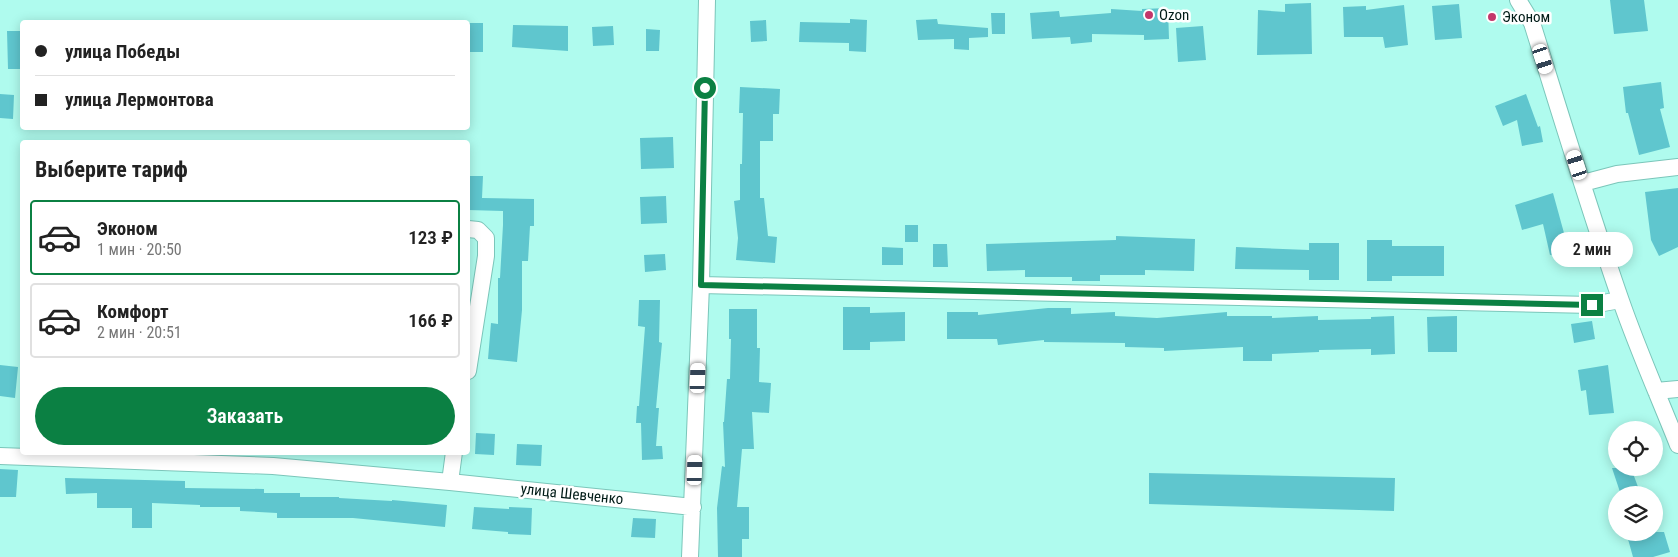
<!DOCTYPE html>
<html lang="ru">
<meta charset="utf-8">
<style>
body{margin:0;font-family:"Roboto Condensed",sans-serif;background:#f2f2f2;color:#222;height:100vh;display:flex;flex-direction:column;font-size:19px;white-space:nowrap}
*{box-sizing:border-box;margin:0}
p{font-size:16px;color:#767676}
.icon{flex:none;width:28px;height:28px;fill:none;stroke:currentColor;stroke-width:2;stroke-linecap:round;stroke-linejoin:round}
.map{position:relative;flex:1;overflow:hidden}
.details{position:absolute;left:20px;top:140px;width:450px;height:315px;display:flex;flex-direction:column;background:#fff;border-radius:5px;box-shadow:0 2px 12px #0003}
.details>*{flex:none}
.banner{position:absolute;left:20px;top:20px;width:450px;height:110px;border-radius:5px;box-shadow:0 2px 12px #0003;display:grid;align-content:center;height:110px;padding:0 15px;background:#fff}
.buttons{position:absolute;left:1608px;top:421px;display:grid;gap:10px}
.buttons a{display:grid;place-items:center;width:55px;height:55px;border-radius:50%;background:#fff;box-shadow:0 2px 12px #0003;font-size:25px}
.end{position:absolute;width:22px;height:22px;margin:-11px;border:6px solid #0b8043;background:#fff;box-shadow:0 0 0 2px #fff}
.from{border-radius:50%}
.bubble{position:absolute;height:35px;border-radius:18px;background:#fff;box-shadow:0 2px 12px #0003;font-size:16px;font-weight:600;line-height:35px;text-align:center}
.car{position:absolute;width:15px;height:30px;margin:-15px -8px;border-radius:6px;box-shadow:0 0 4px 1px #0007;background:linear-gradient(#fff 24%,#345 0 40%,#fff 0 76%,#345 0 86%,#fff 0)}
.banner b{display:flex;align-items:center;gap:18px;height:48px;font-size:19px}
.banner b+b{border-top:1px solid #e0e0e0}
.banner i{width:12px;height:12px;background:#222}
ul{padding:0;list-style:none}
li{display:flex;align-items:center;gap:15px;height:75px;margin:0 10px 8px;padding:0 5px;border:2px solid #e0e0e0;border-radius:5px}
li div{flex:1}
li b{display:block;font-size:19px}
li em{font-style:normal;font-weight:600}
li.current{border-color:#0b8043}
li>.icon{width:45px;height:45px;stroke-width:1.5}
h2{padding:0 15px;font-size:22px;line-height:60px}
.primary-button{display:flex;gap:10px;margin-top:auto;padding:10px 15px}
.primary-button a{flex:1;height:58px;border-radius:30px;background:#0b8043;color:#fff;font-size:20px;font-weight:600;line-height:58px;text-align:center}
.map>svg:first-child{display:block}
.building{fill:#5fc6ce}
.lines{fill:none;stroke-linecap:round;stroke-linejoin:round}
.street-casing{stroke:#7bc6ba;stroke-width:18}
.street{stroke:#fff;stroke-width:16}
.route{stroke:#0b8043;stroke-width:6}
.poi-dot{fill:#c3376b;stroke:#fff;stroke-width:2}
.labels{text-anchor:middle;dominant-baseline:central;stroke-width:5;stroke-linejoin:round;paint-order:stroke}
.poi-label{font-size:15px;fill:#001b17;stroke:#fff;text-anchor:start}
.street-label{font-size:15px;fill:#001b17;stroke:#fff}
</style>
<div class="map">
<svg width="1678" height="557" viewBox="0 0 1678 557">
<rect width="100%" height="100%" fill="#affbee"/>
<!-- building -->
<path class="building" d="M1610,0H1644L1648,31L1614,34Z
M1311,3L1312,54L1257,55L1258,10L1285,12V4Z
M1459,4L1462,38L1435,40L1432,6Z
M1404,5L1408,45L1385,48L1383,37H1344L1343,7L1366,6V10Z
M1168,8L1169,39L1144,40V35L1092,34V42L1071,44L1070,37L1032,39L1030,13L1059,11L1060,17L1111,13V9L1142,11V9Z
M991,13H1005V34H992Z
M850,19L867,20L866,52L849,51V43L799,42L800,22L850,23Z
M937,19L938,24L988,28V37L969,38V50L954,49V39L918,40L916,20Z
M766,20L767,41L751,42L750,21Z
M468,23H483V52H468Z
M513,25L568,26V51L512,47Z
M613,26L614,45L593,46L592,27Z
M1203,26L1206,60L1178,62L1176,28Z
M646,29L660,30L659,51H646Z
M7,31H22V69H8Z
M1661,82L1664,108L1660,109L1670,147L1639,155L1628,113H1626L1623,87Z
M740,87L780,89L779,114H773V141H760V198H764L768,236L777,237L775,263L736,260L738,238L734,201L740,200V164H742L743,113H739Z
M0,94L14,95L13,119L0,118Z
M1526,94L1538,127L1540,126L1543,142L1522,146L1517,120L1503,126L1495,106Z
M673,137L674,168L641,169L640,138Z
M468,176H483L482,198L534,199V226H530L528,261H522V310L517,362L488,359L491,323L498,324V278H500L503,225V211L468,210Z
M1678,188V247L1659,256L1651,240L1645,192Z
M1553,193L1564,233L1568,232L1571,251L1550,255L1543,224L1522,230L1515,205Z
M666,196L667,223L641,224L640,197Z
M905,225H918V242H905Z
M1116,236L1195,239L1194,271L1145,270V275H1100V281H1072V277H1025V270L987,271L986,244L1116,240Z
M1367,240H1392V246H1444V276H1392V281H1367Z
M1309,243H1339V280H1309V270L1235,269L1236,247L1309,250Z
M933,244H947L948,267H933Z
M882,247L903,248V265H882Z
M665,254L666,270L645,272L644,255Z
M639,300H660L659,342L662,343L656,408H659L656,446H662L663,459L642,460L641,423H636L637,406H639L645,327L638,326Z
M843,307H870V313L905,312V341L870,342V350H843Z
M1048,308H1071V314L1115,312V316L1157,318L1227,312V316H1272V318L1318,316V320L1371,319V317L1394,316L1395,354L1371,355V349L1319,350V352L1272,354V361H1243V347L1164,351V348L1125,347V343L1044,342V340L998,345L997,339H947V312H978V315Z
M729,309H757V348H760L759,382L771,383L769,413L752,412L754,449H742L737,507H749V539H742V557H718L717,508L722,466L725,467L723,422H724L727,379H730L731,339H729Z
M1457,316V352H1428L1427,317Z
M1592,321L1595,339L1574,343L1571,324Z
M0,365L18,367L15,398L0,396Z
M1608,365L1614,413L1589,415L1586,390L1581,391L1578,370Z
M476,433L495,434L494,455L475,454Z
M517,444L542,445L541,466L516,465Z
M1612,468H1631L1641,495H1621Z
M0,469L18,470L16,497H0Z
M1149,473L1395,478L1394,511L1149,504Z
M65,478L185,481V488L264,489V493H300V497H339V498L392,501V500L447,505L445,527L353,518H277V513L240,511V507H200V505L152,503V528H132V508H97V493L66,494Z
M474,507L509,509V507L532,508L531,535L508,534V532L472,529Z
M633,518L656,519L655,538L631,537Z
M1626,532H1664L1670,552L1653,557H1633Z"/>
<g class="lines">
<!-- street casing -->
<g class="street-casing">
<path id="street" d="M1518,0L1532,23C1561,116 1589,209 1621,301C1638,350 1659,397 1678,445
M1583,183L1617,174L1678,167
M468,229L478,230L486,238V256L468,371
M701,285L1592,305L1620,300
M1656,391L1678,389
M0,456L273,466L450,482L693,507
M450,482L454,452
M690,557L701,285L707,0"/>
</g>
<!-- street -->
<use href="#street" class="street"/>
</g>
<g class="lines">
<!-- route -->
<path class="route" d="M705,88L701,285L1592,305"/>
</g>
<!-- markers -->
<g class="poi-dot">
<circle cx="1149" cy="15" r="5"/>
<circle cx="1492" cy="17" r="5"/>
</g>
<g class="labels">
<!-- poi labels -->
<g class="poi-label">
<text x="1159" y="15">Ozon</text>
<text x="1502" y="17">Эконом</text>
</g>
<!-- street labels -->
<g class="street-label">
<text transform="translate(572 494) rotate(6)">улица Шевченко</text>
</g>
</g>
</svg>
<div class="buttons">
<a><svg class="icon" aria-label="locate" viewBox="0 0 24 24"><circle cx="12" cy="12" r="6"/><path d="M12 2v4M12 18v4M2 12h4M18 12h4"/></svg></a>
<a><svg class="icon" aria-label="layers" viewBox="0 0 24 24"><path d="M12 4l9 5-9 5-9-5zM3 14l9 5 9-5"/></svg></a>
</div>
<i class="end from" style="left:705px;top:88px"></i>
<i class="end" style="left:1592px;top:305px"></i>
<div class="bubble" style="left:1551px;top:232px;width:82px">2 мин</div>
<i class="car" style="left:1543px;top:59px;rotate:162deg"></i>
<i class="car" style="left:1577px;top:165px;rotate:342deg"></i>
<i class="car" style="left:698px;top:378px;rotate:2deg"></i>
<i class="car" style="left:695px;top:470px;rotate:2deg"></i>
<div class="banner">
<b><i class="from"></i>улица Победы</b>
<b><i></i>улица Лермонтова</b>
</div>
<section class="details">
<h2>Выберите тариф</h2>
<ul>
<li class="current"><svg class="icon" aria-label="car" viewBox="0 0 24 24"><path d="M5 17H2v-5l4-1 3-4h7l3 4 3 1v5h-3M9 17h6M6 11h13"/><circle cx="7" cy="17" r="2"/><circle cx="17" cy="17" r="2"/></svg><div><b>Эконом</b><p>1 мин · 20:50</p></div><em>123 ₽</em></li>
<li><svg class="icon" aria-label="car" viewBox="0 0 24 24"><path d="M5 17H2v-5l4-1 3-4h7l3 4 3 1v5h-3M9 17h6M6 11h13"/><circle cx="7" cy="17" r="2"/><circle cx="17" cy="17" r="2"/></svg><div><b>Комфорт</b><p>2 мин · 20:51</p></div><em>166 ₽</em></li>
</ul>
<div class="primary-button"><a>Заказать</a></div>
</section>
</div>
